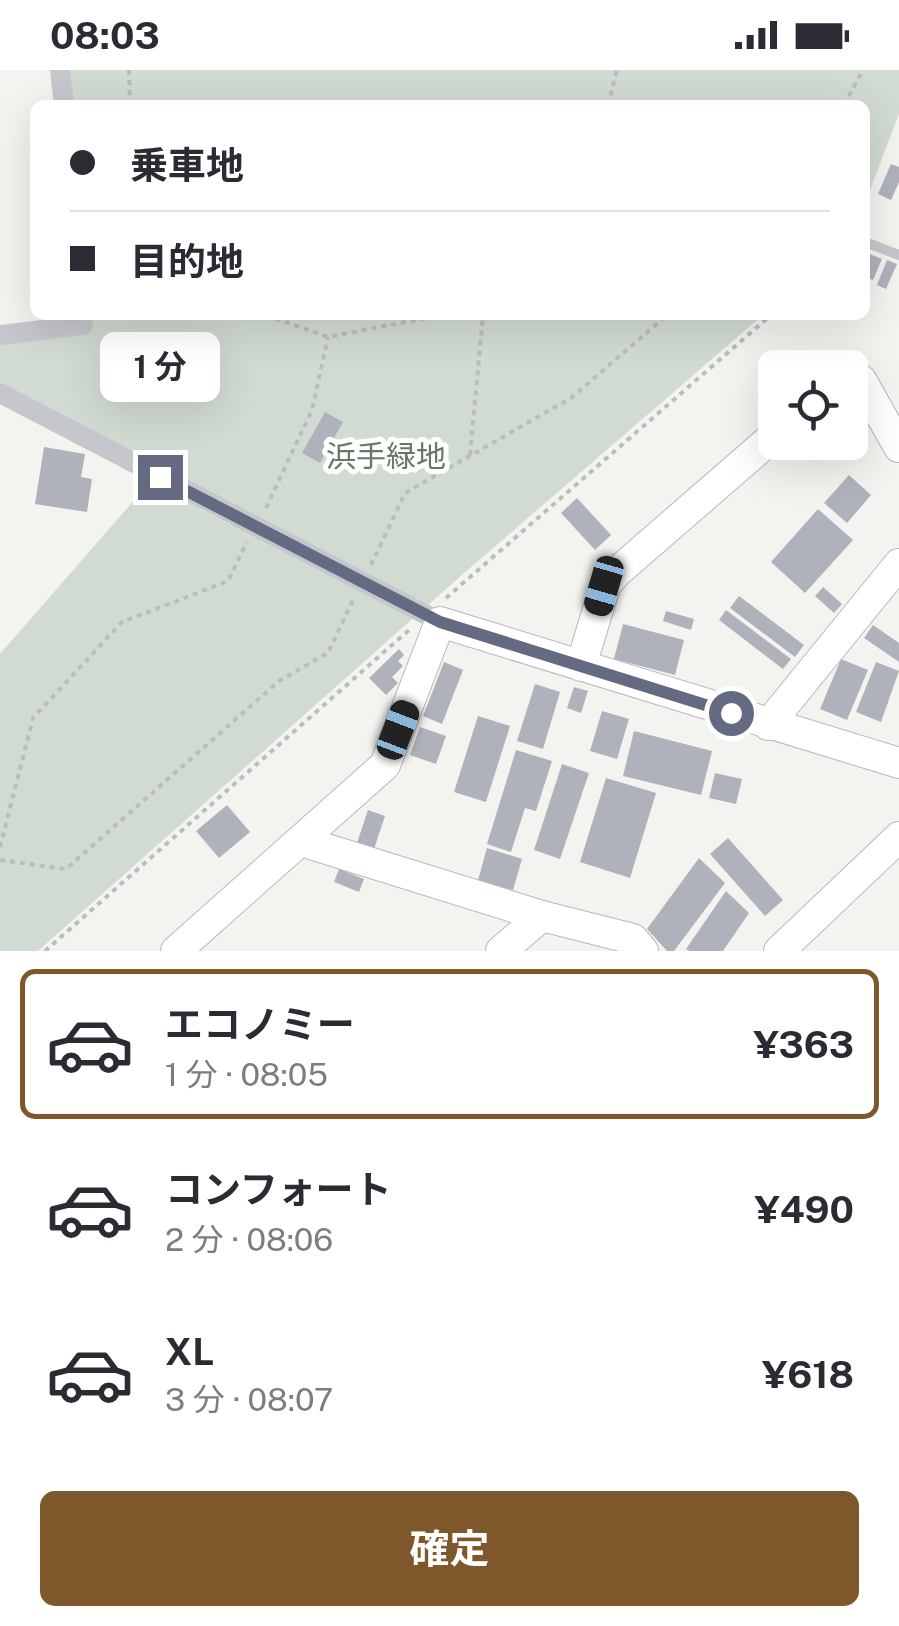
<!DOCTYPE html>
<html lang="ja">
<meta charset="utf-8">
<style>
body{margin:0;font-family:"Public Sans","Noto Sans JP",sans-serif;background:#f2f2f3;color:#2b2b33;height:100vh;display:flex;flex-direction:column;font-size:38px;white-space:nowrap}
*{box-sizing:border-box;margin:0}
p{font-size:32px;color:#7c7c81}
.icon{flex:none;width:55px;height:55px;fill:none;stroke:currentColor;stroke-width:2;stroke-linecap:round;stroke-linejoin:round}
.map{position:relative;height:881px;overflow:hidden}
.details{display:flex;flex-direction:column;background:#fff;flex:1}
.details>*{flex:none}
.top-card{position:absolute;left:30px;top:30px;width:840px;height:220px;border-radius:15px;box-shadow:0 10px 40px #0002;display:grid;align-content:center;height:220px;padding:0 40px;background:#fff}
.controls{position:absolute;left:758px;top:280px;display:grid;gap:20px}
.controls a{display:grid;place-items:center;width:110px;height:110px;border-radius:15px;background:#fff;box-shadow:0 10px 40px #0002;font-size:50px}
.end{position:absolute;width:45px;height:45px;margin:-22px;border:12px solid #636a81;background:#fff;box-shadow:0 0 0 5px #fff}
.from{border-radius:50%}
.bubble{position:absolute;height:70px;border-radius:15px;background:#fff;box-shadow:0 10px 40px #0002;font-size:32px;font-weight:700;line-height:70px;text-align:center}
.car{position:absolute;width:30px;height:60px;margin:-30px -15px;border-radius:12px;box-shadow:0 0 8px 2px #0007;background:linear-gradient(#222 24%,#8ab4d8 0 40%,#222 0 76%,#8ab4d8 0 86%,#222 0)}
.top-card b{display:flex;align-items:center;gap:35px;height:95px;font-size:38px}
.top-card b+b{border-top:2px solid #e1e1e2}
.top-card i{width:25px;height:25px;background:#2b2b33}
ul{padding:18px 0 0;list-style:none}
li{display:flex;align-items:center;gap:30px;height:150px;margin:0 20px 15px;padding:0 20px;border:5px solid transparent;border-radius:15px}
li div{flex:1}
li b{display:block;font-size:38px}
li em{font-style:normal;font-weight:700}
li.current{border-color:#7e582b}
li>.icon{width:90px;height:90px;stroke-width:1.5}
.cta{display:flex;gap:20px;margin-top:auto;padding:20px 40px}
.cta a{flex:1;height:115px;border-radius:15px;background:#7e582b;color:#fff;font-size:40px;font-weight:700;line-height:115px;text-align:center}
.status{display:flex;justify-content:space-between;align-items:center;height:70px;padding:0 50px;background:#fff;direction:ltr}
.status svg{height:28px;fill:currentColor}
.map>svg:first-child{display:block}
.green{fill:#d2dbd2}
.building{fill:#afb2ba}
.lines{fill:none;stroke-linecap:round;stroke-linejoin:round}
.secondary-casing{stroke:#b6b8be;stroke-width:32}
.path{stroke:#bbbcbf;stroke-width:4;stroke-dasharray:5 5;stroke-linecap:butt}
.lane{stroke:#c6c7cc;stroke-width:10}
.street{stroke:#c6c7cc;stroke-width:20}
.secondary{stroke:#fff;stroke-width:30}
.route{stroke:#636a81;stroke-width:12}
.labels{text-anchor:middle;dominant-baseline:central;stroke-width:10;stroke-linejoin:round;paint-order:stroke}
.park-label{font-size:30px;fill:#627965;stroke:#fff}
</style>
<div class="status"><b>08:03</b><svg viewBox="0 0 49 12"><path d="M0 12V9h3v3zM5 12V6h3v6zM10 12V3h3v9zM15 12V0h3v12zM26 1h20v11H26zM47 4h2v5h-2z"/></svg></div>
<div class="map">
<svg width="899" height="881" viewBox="0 0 899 881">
<rect width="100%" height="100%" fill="#f3f4f0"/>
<!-- green -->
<path class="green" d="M70,0H899V44L865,133V35H73Z
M90,245H763L463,504L38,881H0V584L150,412L229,454L233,434L0,313V271Z"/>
<!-- building -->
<path class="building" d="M891,94L899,97V112L891,130L878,124Z
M865,182L882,189L873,210L865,207Z
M887,190L897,194L886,219L877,215Z
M325,342L343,352L320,393L302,383Z
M44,377L85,384L81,407L92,409L87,442L35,434Z
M849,405L871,425L847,453L824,433Z
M577,428L611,465L595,480L561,443Z
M818,439L853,470L805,523L771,492Z
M823,517L842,534L834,543L815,526Z
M739,526L804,575L795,587L730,538Z
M726,540L791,589L783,599L719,550Z
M666,541L694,549L691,560L663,551Z
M623,554L684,570L675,605L614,589Z
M873,555L899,573V592L864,568Z
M399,579L404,585L398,591L403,596L392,607L398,613L386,625L369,608Z
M841,589L868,600L847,650L820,639Z
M444,592L463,600L442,654L423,646Z
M876,592L899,601L881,652L856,642Z
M535,614L560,622L543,679L517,671Z
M574,617L588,621L581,643L567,638Z
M602,641L629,649L617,689L590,681Z
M478,646L510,656L486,732L454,722Z
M420,657L446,666L436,694L410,685Z
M634,661L712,681L701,725L623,706Z
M516,680L552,691L536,741L525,738L511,782L487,774Z
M562,694L589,703L560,789L534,780Z
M715,703L742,709L736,734L709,728Z
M606,708L656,723L630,808L580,792Z
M227,735L250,762L219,788L196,761Z
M368,740L385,746L374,779L357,773Z
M728,768L783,830L765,846L710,784Z
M487,778L522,789L513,820L478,810Z
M699,788L725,813L674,881H667L647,859Z
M339,799L364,809L359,822L334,812Z
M726,821L749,843L723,881H689L686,879Z"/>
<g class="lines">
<!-- secondary casing -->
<g class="secondary-casing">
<path id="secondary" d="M850,308L861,310L899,377
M581,596L605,516L616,503L775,365
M768,655L899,494
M301,771L542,846L633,869L643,881
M176,881L385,695L440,552L899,693
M501,881L542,846
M779,881L899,767"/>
</g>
<!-- path -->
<path class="path" d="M129,0L130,35
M608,35L617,0
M844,35L863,0
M266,245L328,267L442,245
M470,385L483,245
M266,438L312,340L328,267
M371,495L405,423L571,328L667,245
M446,528L771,245
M0,777L33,648L122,552L228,511L247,472
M0,790L66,799L279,611L328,583L353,530
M45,881L409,560"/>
<!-- lane -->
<path class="lane" d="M865,172L899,185"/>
<!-- street -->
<path class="street" d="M60,0L64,35
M0,265L83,255L82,245
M0,323L440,552"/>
<!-- secondary -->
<use href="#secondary" class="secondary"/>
</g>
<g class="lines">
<!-- route -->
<path class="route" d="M160,407L440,552L731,643"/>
</g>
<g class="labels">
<!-- park labels -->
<g class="park-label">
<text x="386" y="386">浜手緑地</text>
</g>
</g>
</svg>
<div class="controls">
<a><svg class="icon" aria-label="locate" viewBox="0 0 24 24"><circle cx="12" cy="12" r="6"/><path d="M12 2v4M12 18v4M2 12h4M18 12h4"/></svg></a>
</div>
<i class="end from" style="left:731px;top:643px"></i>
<i class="end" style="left:160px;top:407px"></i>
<div class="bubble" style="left:100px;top:262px;width:120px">1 分</div>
<i class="car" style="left:604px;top:516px;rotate:196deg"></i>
<i class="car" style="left:398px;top:660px;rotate:21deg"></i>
<div class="top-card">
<b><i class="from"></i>乗車地</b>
<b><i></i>目的地</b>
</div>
</div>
<section class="details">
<ul>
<li class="current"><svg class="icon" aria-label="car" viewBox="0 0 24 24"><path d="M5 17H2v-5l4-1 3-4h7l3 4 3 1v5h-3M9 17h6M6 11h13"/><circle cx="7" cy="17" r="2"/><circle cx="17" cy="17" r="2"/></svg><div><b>エコノミー</b><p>1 分 · 08:05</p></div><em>¥363</em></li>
<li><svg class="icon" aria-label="car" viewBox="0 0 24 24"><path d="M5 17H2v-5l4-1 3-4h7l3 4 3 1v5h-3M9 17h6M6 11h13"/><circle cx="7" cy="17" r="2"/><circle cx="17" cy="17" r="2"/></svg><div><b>コンフォート</b><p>2 分 · 08:06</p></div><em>¥490</em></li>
<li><svg class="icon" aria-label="car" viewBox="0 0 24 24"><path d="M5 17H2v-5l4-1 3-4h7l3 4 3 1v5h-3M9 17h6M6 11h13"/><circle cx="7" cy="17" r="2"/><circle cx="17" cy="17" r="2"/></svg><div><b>XL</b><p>3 分 · 08:07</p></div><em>¥618</em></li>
</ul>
<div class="cta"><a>確定</a></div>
</section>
